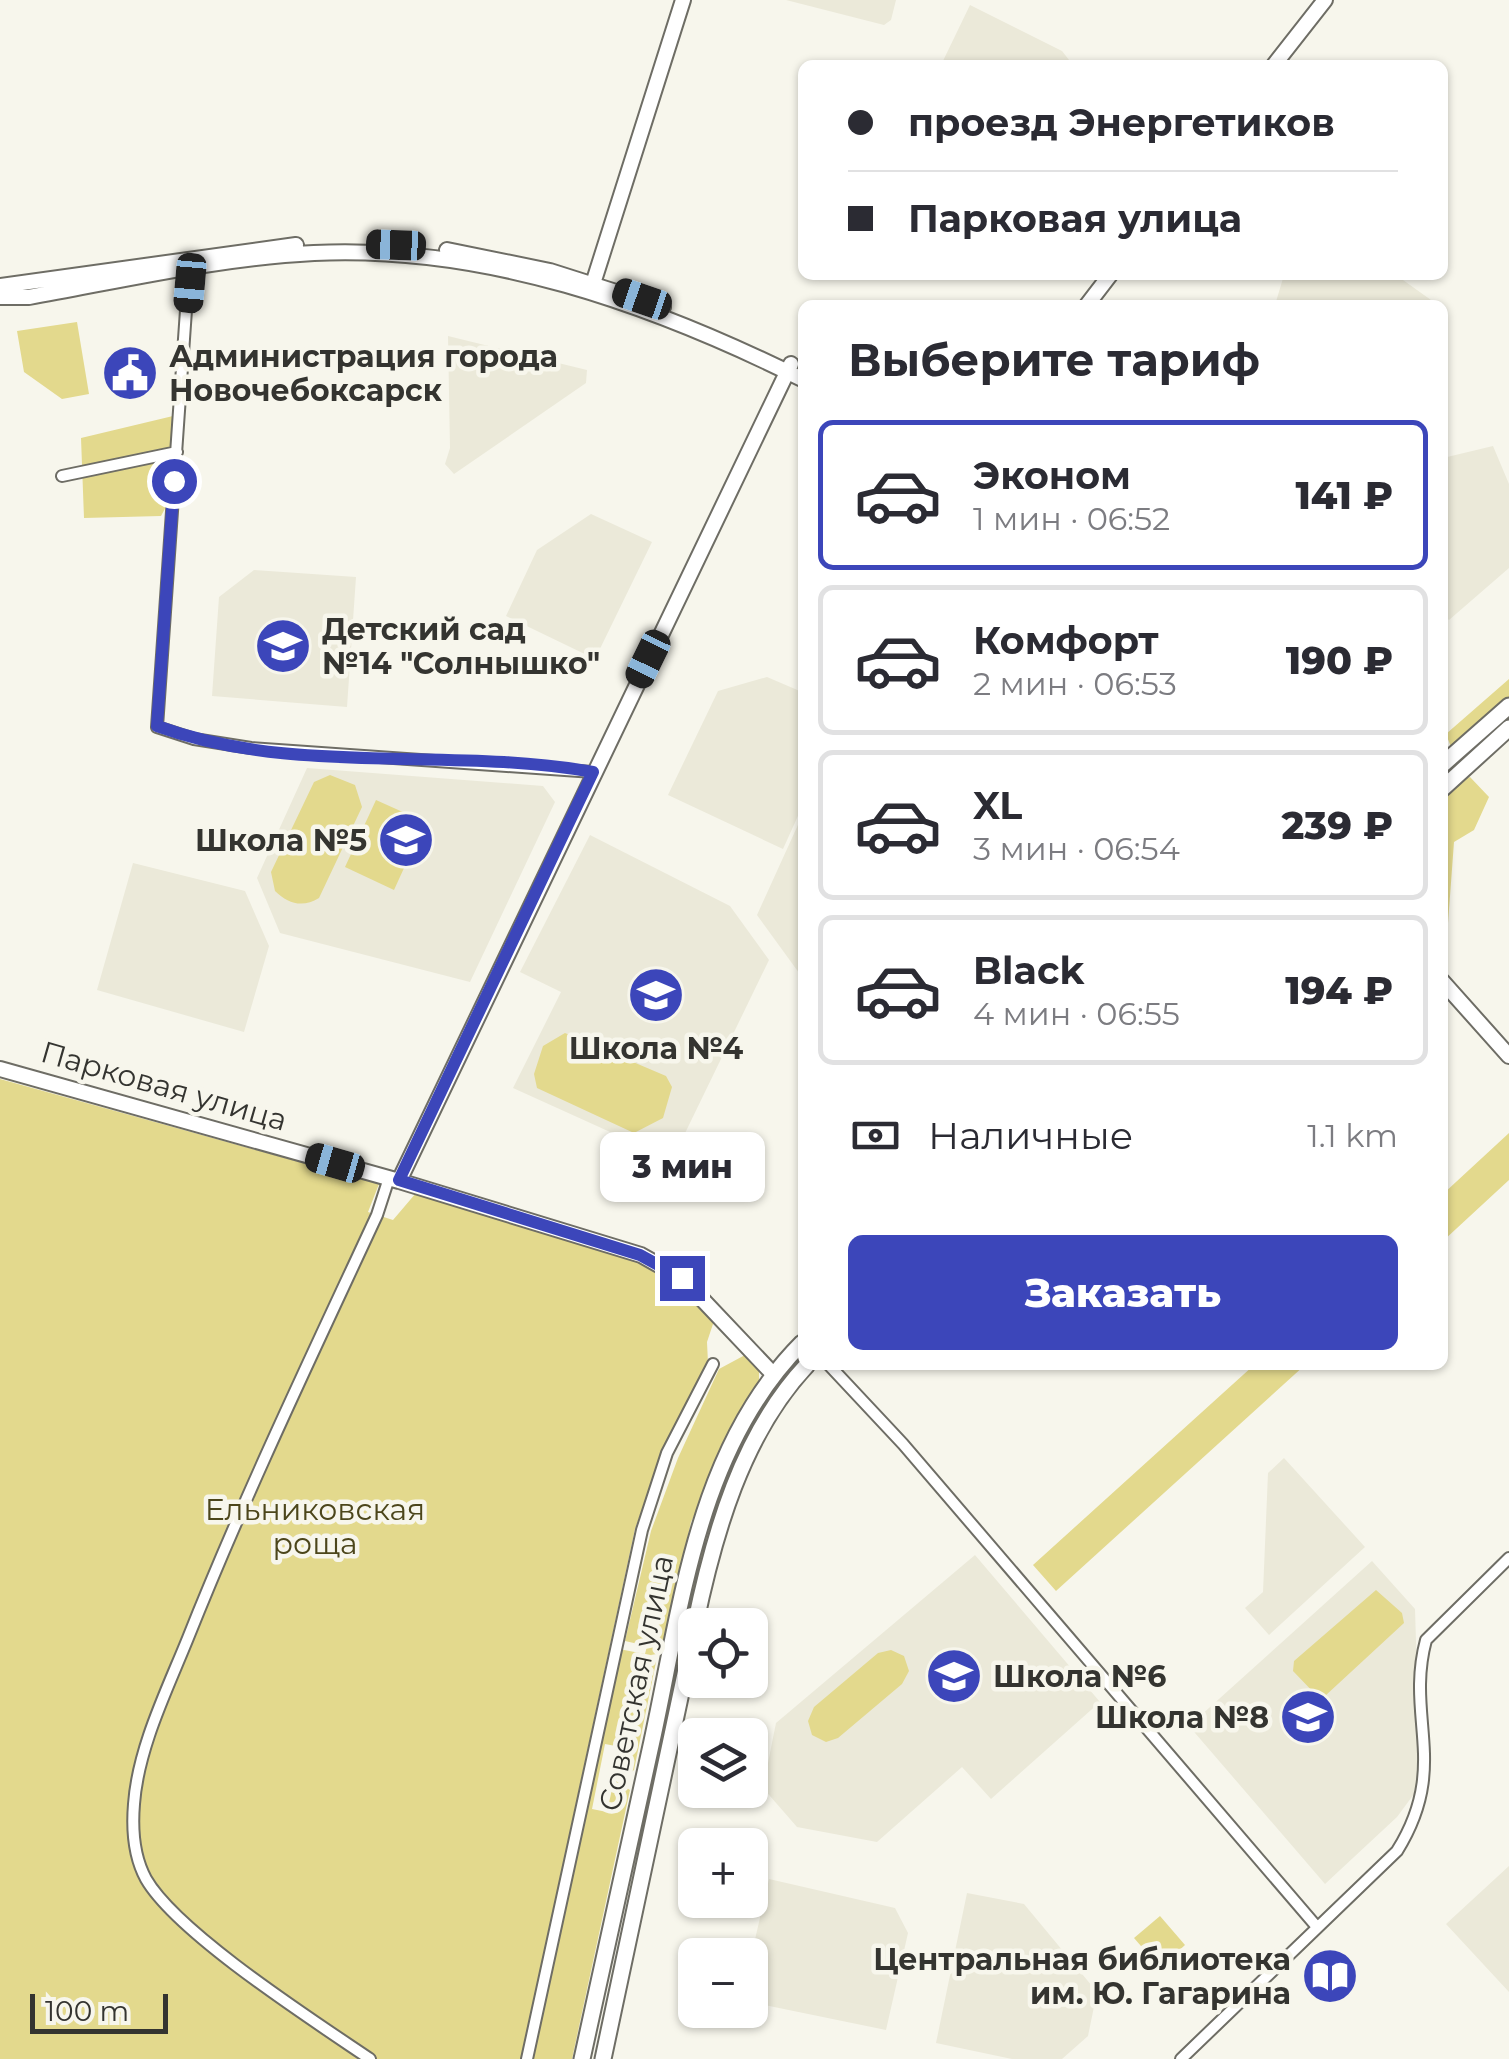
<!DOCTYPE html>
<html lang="ru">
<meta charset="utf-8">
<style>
body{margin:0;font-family:Montserrat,sans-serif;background:#f2f2f3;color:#2b2b33;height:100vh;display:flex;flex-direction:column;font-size:38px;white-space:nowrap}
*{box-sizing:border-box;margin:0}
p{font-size:32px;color:#7c7c81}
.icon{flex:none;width:55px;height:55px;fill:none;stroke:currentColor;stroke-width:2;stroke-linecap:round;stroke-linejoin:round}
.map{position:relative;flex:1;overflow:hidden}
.side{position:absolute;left:798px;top:300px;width:650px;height:1070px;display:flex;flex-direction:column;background:#fff;border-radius:15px;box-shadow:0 2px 8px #0004}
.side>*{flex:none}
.banner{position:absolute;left:798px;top:60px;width:650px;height:220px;border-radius:15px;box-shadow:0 2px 8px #0004;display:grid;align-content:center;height:220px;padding:0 50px;background:#fff}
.tools{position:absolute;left:678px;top:1608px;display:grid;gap:20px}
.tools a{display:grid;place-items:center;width:90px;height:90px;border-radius:15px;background:#fff;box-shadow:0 2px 8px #0004;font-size:50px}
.scale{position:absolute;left:30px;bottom:25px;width:138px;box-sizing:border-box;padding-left:10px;border:5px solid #343430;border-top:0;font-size:28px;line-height:35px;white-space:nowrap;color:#343430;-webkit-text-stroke:8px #f7f6ec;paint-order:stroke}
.end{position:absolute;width:45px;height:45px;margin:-22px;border:12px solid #3c46ba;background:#fff;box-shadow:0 0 0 5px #fff}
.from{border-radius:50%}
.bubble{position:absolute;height:70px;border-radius:15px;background:#fff;box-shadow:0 2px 8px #0004;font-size:32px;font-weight:800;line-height:70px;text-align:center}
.car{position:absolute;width:30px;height:60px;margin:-30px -15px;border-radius:12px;box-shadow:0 0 8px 2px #0007;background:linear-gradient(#222 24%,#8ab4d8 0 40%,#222 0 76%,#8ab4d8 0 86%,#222 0)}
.banner b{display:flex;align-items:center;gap:35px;height:95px;font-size:38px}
.banner b+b{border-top:2px solid #e1e1e2}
.banner i{width:25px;height:25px;background:#2b2b33}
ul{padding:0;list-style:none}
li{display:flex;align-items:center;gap:30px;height:150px;margin:0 20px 15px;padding:0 30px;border:5px solid #e1e1e2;border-radius:15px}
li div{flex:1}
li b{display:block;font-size:38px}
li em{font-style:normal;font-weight:800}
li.active{border-color:#3c46ba}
li>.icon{width:90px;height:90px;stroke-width:1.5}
h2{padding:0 50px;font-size:45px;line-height:120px}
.pay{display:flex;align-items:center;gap:25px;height:110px;padding:0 50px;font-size:38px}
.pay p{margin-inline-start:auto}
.primary-button{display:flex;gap:20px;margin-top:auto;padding:20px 50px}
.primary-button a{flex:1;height:115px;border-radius:15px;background:#3c46ba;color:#fff;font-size:40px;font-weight:800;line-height:115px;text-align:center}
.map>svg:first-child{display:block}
.built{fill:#ebe9d9}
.green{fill:#e3d98d}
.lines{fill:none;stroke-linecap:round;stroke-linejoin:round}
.street-casing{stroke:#6e6d65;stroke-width:14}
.secondary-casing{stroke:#6e6d65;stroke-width:18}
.primary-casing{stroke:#6e6d65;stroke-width:19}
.street{stroke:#fff;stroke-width:10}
.secondary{stroke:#fff;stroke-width:14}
.primary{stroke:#fff;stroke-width:15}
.route{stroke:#3c46ba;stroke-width:12}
.labels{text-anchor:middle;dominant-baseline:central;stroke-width:9;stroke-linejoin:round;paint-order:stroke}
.poi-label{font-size:30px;font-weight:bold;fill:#343430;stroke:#f7f6ec;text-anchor:start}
.street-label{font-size:30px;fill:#343430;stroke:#f7f6ec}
.park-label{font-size:30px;fill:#4c461b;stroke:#f7f6ec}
</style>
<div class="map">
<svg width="1509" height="2059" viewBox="0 0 1509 2059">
<rect width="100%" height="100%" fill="#f7f6ec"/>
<!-- built -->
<path class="built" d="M786,0H896L891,20L884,25Z
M970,5L1062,51L1073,65H941Z
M1284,275H1396L1438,305H1275Z
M448,336L587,370L586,383L454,474L445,464L450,448Z
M1493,446L1509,484V568L1449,620L1442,613L1443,458Z
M591,514L652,542L595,659L506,616L537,550Z
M254,570L356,577L347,707L212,696L219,597Z
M767,677L802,692V807L783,849L668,795L718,691Z
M307,768L543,786L555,802L470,982L280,933L257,878Z
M802,816V977L757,915Z
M590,835L730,906L769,960L672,1160L513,1088L561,992L520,972Z
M133,863L245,891L269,946L244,1032L97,990Z
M1284,1458L1365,1547L1269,1635L1245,1608L1263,1592L1268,1473Z
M975,1555L1100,1702L991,1799L962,1767L877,1842L797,1827L763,1788L776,1723Z
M1372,1561L1415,1609L1420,1773L1414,1794L1397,1817L1325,1884L1189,1726Z
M1509,1866V1992L1446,1924Z
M769,1879L895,1908L908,1933L886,2030L750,2002V1961Z
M967,1893L1024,1904L1097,1992L1088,2036L1062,2059H1012L936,2043Z"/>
<!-- green -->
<path class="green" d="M77,322L89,394L62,399L24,372L17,331Z
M173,416L168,503L161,516L84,518L81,438Z
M1509,679V701L1458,746L1451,747L1446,734Z
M330,775L355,785L362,807L319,898C303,908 288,904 275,891L271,872L314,782Z
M1470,777L1489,797L1474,830L1454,842L1444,977L1443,794L1454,782Z
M376,800L425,822L394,890L345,867Z
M565,1033L666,1076L672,1087L663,1118L634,1133L537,1088L534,1074L543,1046Z
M0,1079L379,1184L368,1212L393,1220L416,1193L644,1260L680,1284L714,1321L707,1342L708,1363L665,1446L635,1529L521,2059H0Z
M1509,1133V1180L1443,1241V1194Z
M745,1355L759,1370V1380L691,1522L662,1653L651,1655L656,1662L634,1770L629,1774L616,1772L621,1747L605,1744L592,1809L607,1812L614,1780L630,1790L572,2059H532L619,1649L645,1654L647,1646L625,1641L651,1531L678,1458L719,1369Z
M1254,1365H1305L1056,1591L1033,1565Z
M764,1402L768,1404L715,1519L671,1700H666C689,1595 711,1496 764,1402Z
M1376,1590L1402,1613L1404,1623L1325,1696H1317L1293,1671L1294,1661Z
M891,1650L904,1656L909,1671L902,1684L838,1738L826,1742L812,1735L808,1721L814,1707L878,1653Z
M1160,1916L1185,1945L1160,1968L1134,1938Z"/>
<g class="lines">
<!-- street casing -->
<g class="street-casing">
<path id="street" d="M189,267L157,727L194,739L251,748L593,772
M62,476L177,452
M829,1365L903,1444L1317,1927
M370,2059C314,2021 177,1933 146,1879C134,1857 132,1828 134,1804C138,1748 167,1690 188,1638C245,1495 312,1355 377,1215L389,1178
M527,2059L642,1530L667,1453L713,1364
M1181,2059L1397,1851C1450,1766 1405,1718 1426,1640L1509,1558"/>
</g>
<!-- secondary casing -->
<g class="secondary-casing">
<path id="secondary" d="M1274,65L1325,0
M447,250L550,271L663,307
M0,286L296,245
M591,290L683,0
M0,297H29C124,280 218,258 314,253C485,245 651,304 802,379
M1087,305L1110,275
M1442,981L1509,1056
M0,1069L399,1181L641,1255L682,1278L773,1374
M399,1181L791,364"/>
</g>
<!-- primary casing -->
<g class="primary-casing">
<path id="primary" d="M1442,765L1509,706
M1442,789L1509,728
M695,1625C714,1534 742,1434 807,1365
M582,2059C606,1953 629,1847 652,1741C682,1603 698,1447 802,1343
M603,2059L695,1627"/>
</g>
<!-- street -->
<use href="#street" class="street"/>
<!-- secondary -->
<use href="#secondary" class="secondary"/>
<!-- primary -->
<use href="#primary" class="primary"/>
</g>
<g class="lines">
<!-- route -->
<path class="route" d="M174,481L157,726C296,777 450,746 593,772L399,1180L640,1255L682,1278"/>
</g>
<!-- icons -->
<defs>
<g id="civic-disc" transform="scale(2.875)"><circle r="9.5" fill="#3c46ba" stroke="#f7f6ec"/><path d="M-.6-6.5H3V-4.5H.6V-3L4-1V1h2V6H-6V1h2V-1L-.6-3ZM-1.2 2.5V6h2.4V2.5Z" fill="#fff"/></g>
<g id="school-disc" transform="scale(2.875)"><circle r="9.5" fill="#3c46ba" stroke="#f7f6ec"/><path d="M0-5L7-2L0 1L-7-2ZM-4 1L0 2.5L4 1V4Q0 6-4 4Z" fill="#fff"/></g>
<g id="library-disc" transform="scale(2.875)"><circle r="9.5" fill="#3c46ba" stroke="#f7f6ec"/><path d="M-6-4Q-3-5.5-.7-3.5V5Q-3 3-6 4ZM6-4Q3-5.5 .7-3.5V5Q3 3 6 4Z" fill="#fff"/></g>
</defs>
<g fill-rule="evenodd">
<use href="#civic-disc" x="130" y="373"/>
<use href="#school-disc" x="283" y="646"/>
<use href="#school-disc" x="406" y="840"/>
<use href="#school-disc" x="656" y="995"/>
<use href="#school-disc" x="954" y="1676"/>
<use href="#school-disc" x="1308" y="1717"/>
<use href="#library-disc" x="1330" y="1976"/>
</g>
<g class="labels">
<!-- poi labels -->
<g class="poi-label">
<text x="169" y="356">Администрация города<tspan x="169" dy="34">Новочебоксарск</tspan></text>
<text x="322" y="629">Детский сад<tspan x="322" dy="34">№14 "Солнышко"</tspan></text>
<text x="367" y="840" text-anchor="end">Школа №5</text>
<text x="656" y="1048" text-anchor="middle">Школа №4</text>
<text x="993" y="1676">Школа №6</text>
<text x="1269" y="1717" text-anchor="end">Школа №8</text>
<text x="1291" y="1959" text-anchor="end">Центральная библиотека<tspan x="1291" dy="34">им. Ю. Гагарина</tspan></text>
</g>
<!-- street labels -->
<g class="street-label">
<text transform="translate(164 1086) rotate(16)">Парковая улица</text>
<text transform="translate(636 1683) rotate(-78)">Советская улица</text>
</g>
<!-- park labels -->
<g class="park-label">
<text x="315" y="1509">Ельниковская<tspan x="315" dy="34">роща</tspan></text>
</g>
</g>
</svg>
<div class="tools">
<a><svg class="icon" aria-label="locate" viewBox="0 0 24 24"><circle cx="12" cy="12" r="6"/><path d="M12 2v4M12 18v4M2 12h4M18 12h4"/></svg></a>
<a><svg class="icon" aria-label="layers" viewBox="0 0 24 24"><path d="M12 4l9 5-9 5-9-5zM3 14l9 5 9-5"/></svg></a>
<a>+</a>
<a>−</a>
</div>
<div class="scale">100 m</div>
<i class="end from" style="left:174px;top:481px"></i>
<i class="end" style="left:682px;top:1278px"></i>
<div class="bubble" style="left:600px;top:1132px;width:165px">3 мин</div>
<i class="car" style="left:396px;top:245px;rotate:272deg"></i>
<i class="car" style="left:190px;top:283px;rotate:185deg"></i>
<i class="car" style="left:642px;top:299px;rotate:289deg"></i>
<i class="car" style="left:648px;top:659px;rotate:206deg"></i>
<i class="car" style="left:335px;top:1163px;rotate:286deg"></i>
<div class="banner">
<b><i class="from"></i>проезд Энергетиков</b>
<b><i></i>Парковая улица</b>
</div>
<section class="side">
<h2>Выберите тариф</h2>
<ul>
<li class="active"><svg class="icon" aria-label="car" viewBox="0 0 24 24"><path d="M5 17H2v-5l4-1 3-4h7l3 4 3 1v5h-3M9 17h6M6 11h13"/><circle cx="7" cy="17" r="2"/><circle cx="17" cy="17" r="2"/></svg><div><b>Эконом</b><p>1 мин · 06:52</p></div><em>141 ₽</em></li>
<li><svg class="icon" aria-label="car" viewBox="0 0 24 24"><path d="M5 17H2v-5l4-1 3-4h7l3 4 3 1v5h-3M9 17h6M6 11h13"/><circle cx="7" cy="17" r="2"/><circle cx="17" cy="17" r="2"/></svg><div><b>Комфорт</b><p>2 мин · 06:53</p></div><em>190 ₽</em></li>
<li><svg class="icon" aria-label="car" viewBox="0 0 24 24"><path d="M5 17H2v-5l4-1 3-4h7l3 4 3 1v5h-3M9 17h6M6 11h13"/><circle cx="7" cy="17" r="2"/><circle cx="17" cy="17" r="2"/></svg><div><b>XL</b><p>3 мин · 06:54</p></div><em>239 ₽</em></li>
<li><svg class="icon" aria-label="car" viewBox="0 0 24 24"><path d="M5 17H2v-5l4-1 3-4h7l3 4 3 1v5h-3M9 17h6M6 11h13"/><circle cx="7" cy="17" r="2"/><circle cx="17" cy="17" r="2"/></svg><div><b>Black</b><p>4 мин · 06:55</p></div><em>194 ₽</em></li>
</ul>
<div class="pay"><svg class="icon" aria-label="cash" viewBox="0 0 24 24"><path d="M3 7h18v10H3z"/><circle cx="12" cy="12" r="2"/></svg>Наличные<p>1.1 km</p></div>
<div class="primary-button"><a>Заказать</a></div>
</section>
</div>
